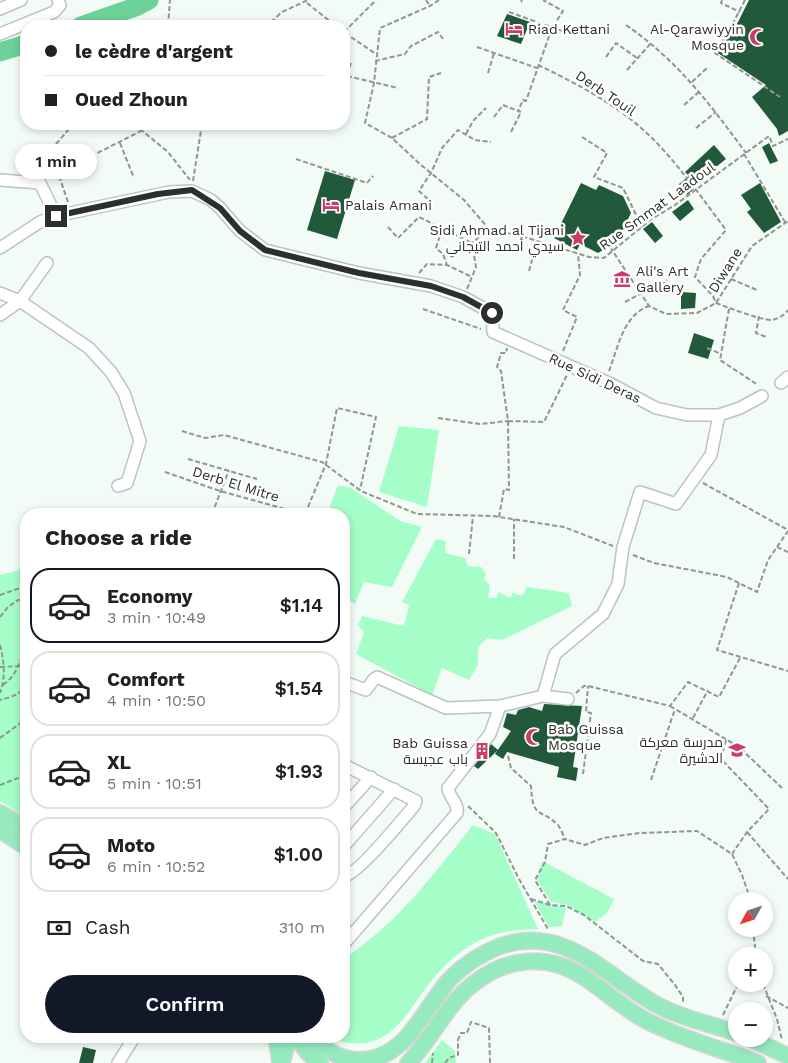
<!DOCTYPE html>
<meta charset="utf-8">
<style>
body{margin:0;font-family:"Work Sans",Cairo,sans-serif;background:#f2f2f2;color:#202124;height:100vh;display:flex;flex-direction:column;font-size:19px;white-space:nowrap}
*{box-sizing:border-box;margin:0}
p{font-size:16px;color:#757577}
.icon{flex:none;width:28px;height:28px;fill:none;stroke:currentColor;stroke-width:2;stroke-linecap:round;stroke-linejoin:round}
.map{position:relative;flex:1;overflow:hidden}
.details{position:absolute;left:20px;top:508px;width:330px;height:535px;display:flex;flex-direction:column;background:#fff;border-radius:20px;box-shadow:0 2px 8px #0003}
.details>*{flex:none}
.hud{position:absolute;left:20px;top:20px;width:330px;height:110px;border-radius:20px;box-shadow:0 2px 8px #0003;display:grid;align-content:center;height:110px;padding:0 25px;background:#fff}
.needle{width:32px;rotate:230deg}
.tools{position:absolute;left:728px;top:892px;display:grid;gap:10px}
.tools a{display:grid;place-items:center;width:45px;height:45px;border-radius:50%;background:#fff;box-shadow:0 2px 8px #0003;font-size:25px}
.end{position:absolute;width:22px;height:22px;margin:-11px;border:6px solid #2c2f2d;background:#fff;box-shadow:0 0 0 2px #fff}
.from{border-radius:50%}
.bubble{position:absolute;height:35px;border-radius:18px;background:#fff;box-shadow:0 2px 8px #0003;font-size:16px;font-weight:600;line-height:35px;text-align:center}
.hud b{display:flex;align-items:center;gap:18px;height:48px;font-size:19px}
.hud b+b{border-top:1px solid #e0e0e0}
.hud i{width:12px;height:12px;background:#202124}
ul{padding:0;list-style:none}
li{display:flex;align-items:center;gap:15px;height:75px;margin:0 10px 8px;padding:0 15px;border:2px solid #e0e0e0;border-radius:20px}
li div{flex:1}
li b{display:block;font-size:19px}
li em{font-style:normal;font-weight:600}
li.selected{border-color:#111827}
li>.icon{width:45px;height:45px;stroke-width:1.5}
h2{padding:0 25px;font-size:22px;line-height:60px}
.pay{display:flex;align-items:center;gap:12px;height:55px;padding:0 25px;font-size:19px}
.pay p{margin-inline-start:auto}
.action{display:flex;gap:10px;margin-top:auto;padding:10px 25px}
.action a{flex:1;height:58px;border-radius:30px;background:#111827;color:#fff;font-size:20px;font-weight:600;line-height:58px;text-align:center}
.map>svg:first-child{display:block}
.green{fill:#a5fec7}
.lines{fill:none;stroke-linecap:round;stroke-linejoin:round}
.river{stroke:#6cd297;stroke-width:19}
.building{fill:#23593b}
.minor-casing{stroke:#bbc4be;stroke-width:14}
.major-casing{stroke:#d5d5d5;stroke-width:18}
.path{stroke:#909692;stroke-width:2;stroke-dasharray:5 2.5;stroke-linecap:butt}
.minor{stroke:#fff;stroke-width:11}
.major{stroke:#95ebbe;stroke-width:15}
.route{stroke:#2c2f2d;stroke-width:6}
.labels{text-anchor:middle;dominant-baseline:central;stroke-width:5;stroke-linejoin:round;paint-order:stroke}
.poi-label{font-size:14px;fill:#2c2f2d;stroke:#fff;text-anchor:start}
.street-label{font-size:14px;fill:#2c2f2d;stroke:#fff}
</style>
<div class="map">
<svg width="788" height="1063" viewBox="0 0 788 1063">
<rect width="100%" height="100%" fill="#f2fbf5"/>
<!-- green -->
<path class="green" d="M399,426L439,430L427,507L379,492Z
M338,485L351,488L400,521L422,527L392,587L364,582L355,604L344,598V514H327Z
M436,539L446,541L445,553L465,558L468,566L481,567L486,574L484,580L490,585L488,598H496L499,592L510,598L513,593L522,596L527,587L569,593L572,606L502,640L487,638L478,647V665L469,680L442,668L432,695L356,654L364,632L358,625L362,616L404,626L409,605L402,602Z
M26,568V817L0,801V575Z
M473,825L495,834L538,929C502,930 479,935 451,960C408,996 400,1063 330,1038L329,1036H344V980L347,971L344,969V958C396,926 435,872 473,825Z
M542,861L614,899L607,913L595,922L567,905L551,902L537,880Z
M534,901L566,908L562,926L549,927Z
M442,1040L455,1051L456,1063H425Z"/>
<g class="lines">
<!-- river -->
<path class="river" d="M81,26L138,6L149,0
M0,52L26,44"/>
</g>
<!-- building -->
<path class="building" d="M749,0H788V131L779,136L777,129L752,97L766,85L718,53L738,22Z
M507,14L530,22L521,44L497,36Z
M769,143L778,161L770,164L762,147Z
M714,145L726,159L691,187L694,189L687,195L679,184L689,176L685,172Z
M325,171L355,180L337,239L307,230Z
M581,183L596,190L599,185L623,196L631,213L617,242L598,253L580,244L577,250L554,238Z
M760,183L781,222L764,233L747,212L751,209L741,195Z
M688,200L694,209L680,221L672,212Z
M652,222L663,236L655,243L643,229Z
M681,292L696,293L695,308L681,309Z
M694,333L714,340L708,359L688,353Z
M544,704L582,706L573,767L578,768L576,781L557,777L559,767L507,752L503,759L495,754L511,731L503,727L507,713L516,715L518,710L529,707L542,711Z
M491,744L498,750L478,769L474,766Z
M83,1047L96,1050L93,1063H79Z"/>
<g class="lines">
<!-- minor casing -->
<g class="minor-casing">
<path id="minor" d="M0,9L21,0
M0,34L54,12L60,5L58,0
M0,180L40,183L56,216L169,192L192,191L211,200L220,208L240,231L265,250L359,273L431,286L463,297L492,313L493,332L611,384L656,408L687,415H719L740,408L762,396
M0,248L40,222L56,216
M0,293L20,301L89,348L111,372L124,393L140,441L127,483L118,486
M0,315L20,301L47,263
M781,383L788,377
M344,682L366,690L374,679L377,677L446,708L500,706L543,696L568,699
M543,696L555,654L603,614L618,584L623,547L640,492L676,504L711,455L719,415
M344,765L416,801L414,806C403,819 356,876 344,876
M344,807L371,777
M344,846L394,789
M344,944L457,813C459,803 449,798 448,788L490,734L500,706
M118,1063L135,1036"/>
</g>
<!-- major casing -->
<g class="major-casing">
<path id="major" d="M0,813L26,827
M0,830L26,847
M276,1036L280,1062
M295,1036L308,1053L320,1063
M314,1036C324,1050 338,1058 356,1060C406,1063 423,1008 451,978C464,965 481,954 498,947C566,921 608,980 661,1007C685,1019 711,1024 736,1033
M751,1039L788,1056
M282,1063L289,1036
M408,1063C432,1039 446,1005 473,984C505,958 546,953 582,976C604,990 624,1009 647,1021C682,1039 721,1049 758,1063"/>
</g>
<!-- path -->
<path class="path" d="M426,0L430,6
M439,0L430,6L380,28L374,83L365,123L392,138L421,165L464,200L489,229L521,236L589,257L604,258L650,220L675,205L769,136L773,146L788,139
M722,0L721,3L740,12
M745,0L729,31L715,53L780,97
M521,2L522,0
M307,3L336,26
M509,12L565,32
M271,22L282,12L308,0
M626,25C678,61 709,103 746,153
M168,26L170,0
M344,32L376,0
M345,33L376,54
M477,47L537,68
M606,57L616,43L637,58
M375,61L405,54L411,46L438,32L443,39
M538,65C578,84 619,106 651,137C679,165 702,198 726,230L701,259L695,277L713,296L716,303C726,307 761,320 771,320C776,320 785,315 788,310
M627,70L652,42
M488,73L494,53
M347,76L398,88
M344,81L351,63
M692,82L708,67
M684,105L700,91
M494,117L503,105L518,111
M134,124L168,152L190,180
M696,128L716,112
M511,132L521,112L518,111L523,100L526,101L552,28L563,11L543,0
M466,134L473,121L486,108
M582,137L607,153L594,177L623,188L642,227
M392,138L427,119L429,77L441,73
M120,143L134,178
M56,144L69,129L78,124
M744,154L785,222
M296,159L367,183L373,176
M193,181L202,124
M428,199L419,191L431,173L442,148L458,130L475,140L491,142
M68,202L58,173L141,131
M388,227L398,238L419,217L472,243
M442,229L436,248L443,254L447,265
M610,247L649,306L666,314L697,313L716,303L752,246L788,221
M529,271L537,242
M419,273L427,264L447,265L472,277
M731,279L757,290
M467,289L476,267L472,243L489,229
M625,302L642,293L654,283L659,288L667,280
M423,309L481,329
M729,309L720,360L758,385
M759,316L756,333L766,337
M707,348L721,354
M563,351L577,317L563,310L580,275L578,254
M609,371C618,348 623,315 649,306
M438,418L480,424L508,421
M508,421L544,422L567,375
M182,431L205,438L224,435L322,462L361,491L417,514L493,516L564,527L613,546
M188,459L257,479
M165,472L220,491L303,514
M703,483L788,530
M212,514L229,470
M305,514L326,464L337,408L376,417L360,490
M499,517L504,489L509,490L508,421L501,371L497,367L501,353H506L507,348
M777,547L788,552
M469,554L473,516
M633,555L654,563L727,577L757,592L768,560L788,531
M514,559V519
M739,583L717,650L788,671
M0,595L26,586
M0,617L8,607L18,600L25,601L26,608
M0,645C4,661 6,677 0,693
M0,667L20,666C29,690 23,694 0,700
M3,685C24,670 24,644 26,619
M576,693L584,686H588L670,706L688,682L719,697L740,658
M670,706L739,747L782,788
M693,718L708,690
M0,738L26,719
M726,740L721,759L769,809L747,832L732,854
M508,756L511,768L531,786C533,821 540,807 558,825C561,829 563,835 565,839
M583,774L591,713L586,712L588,686
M651,780L675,709
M0,785L26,775
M468,806L496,833L519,879L548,929
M747,832L788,879
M531,899L550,905L566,906L584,915L643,961L658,964L675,985L683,997V1004
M550,905L535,880L545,862L548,844L565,839L585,845L603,838L640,833L697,831L732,854L742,875L751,901
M753,929L756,956
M763,984L777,1019L782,1040
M766,996L788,1008
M723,1015L738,984
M432,1063L433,1053
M445,1063L449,1058L458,1055V1040L461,1033H467L471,1022L489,1028L490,1063"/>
<!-- minor -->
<use href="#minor" class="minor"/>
<!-- major -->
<use href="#major" class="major"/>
</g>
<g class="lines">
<!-- route -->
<path class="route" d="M56,216L158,194L192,190L220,208L240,231L265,250L359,273L431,286L463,297L492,313"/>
</g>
<!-- icons -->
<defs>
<g id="hotel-bare" transform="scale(1.35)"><path d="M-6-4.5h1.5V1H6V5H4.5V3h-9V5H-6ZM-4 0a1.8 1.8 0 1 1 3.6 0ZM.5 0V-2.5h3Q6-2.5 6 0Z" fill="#cb3d69" stroke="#fff" stroke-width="2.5" paint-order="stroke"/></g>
<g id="mosque-bare" transform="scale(1.35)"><path d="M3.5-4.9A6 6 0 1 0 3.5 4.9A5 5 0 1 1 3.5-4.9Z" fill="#cb3d69" stroke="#fff" stroke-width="2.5" paint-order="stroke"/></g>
<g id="sight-bare" transform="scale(1.35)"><path d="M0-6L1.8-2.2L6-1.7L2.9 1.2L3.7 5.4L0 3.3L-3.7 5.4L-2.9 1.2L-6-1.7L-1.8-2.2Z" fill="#cb3d69" stroke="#fff" stroke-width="2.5" paint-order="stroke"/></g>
<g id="museum-bare" transform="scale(1.35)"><path d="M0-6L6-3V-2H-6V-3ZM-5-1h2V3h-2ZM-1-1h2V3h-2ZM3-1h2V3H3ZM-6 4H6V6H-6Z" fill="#cb3d69" stroke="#fff" stroke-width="2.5" paint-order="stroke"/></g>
<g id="school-bare" transform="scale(1.35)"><path d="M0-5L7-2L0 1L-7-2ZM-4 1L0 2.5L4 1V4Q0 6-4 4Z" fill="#cb3d69" stroke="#fff" stroke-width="2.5" paint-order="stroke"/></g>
<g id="building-bare" transform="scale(1.35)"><path d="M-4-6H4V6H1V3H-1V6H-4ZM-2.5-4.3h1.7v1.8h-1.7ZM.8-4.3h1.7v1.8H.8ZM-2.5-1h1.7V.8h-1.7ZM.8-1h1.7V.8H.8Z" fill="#cb3d69" stroke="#fff" stroke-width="2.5" paint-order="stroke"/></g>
</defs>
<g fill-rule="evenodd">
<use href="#hotel-bare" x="514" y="29"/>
<use href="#mosque-bare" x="758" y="37"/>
<use href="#hotel-bare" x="331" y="205"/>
<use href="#sight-bare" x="578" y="238"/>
<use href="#museum-bare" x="622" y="279"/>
<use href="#mosque-bare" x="534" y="737"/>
<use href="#school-bare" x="737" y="750"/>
<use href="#building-bare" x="482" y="751"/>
</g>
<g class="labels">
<!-- poi labels -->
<g class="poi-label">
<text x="528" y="29">Riad Kettani</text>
<text x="744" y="29" text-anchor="end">Al-Qarawiyyin<tspan x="744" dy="16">Mosque</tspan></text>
<text x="345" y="205">Palais Amani</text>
<text x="564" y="230" text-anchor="end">Sidi Ahmad al Tijani<tspan x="564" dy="16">سيدي أحمد التيجاني</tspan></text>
<text x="636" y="271">Ali's Art<tspan x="636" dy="16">Gallery</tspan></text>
<text x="548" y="729">Bab Guissa<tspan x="548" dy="16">Mosque</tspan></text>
<text x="723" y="742" text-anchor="end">مدرسة معركة<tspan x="723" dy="16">الدشيرة</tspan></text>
<text x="468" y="743" text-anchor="end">Bab Guissa<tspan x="468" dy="16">باب عجيسة</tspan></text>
</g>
<!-- street labels -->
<g class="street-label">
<text transform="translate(606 93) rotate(34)">Derb Touil</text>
<text transform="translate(657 206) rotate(-36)">Rue Smmat Laadoul</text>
<text transform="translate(725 270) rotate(-58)">Diwane</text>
<text transform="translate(595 378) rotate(25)">Rue Sidi Deras</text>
<text transform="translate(236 484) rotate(17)">Derb El Mitre</text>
</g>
</g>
</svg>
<div class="tools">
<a><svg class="needle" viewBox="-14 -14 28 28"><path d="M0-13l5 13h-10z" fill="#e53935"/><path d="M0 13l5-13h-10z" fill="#757577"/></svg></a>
<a>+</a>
<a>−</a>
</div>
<i class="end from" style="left:492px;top:313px"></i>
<i class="end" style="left:56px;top:216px"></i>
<div class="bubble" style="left:15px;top:144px;width:82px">1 min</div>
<div class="hud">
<b><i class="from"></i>le cèdre d'argent</b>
<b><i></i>Oued Zhoun</b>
</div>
<section class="details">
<h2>Choose a ride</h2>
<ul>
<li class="selected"><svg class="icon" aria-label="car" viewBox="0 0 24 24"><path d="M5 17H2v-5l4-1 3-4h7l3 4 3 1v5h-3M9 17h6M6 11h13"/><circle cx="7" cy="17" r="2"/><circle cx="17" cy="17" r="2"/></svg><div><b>Economy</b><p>3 min · 10:49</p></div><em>$1.14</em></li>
<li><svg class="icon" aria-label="car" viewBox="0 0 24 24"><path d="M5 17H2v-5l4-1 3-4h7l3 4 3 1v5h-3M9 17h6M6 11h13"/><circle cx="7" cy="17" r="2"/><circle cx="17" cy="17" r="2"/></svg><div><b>Comfort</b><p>4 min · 10:50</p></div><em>$1.54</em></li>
<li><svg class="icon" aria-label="car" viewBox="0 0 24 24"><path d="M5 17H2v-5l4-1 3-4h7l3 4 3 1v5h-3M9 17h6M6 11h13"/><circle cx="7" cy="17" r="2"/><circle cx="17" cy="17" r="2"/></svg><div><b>XL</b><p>5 min · 10:51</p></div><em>$1.93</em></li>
<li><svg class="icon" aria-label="car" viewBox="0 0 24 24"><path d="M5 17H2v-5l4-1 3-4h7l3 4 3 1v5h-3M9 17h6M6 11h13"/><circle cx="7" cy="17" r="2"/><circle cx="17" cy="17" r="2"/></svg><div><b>Moto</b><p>6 min · 10:52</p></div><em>$1.00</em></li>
</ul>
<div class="pay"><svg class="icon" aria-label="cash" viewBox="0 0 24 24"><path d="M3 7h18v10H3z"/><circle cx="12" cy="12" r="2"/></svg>Cash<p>310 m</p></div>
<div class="action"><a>Confirm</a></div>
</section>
</div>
